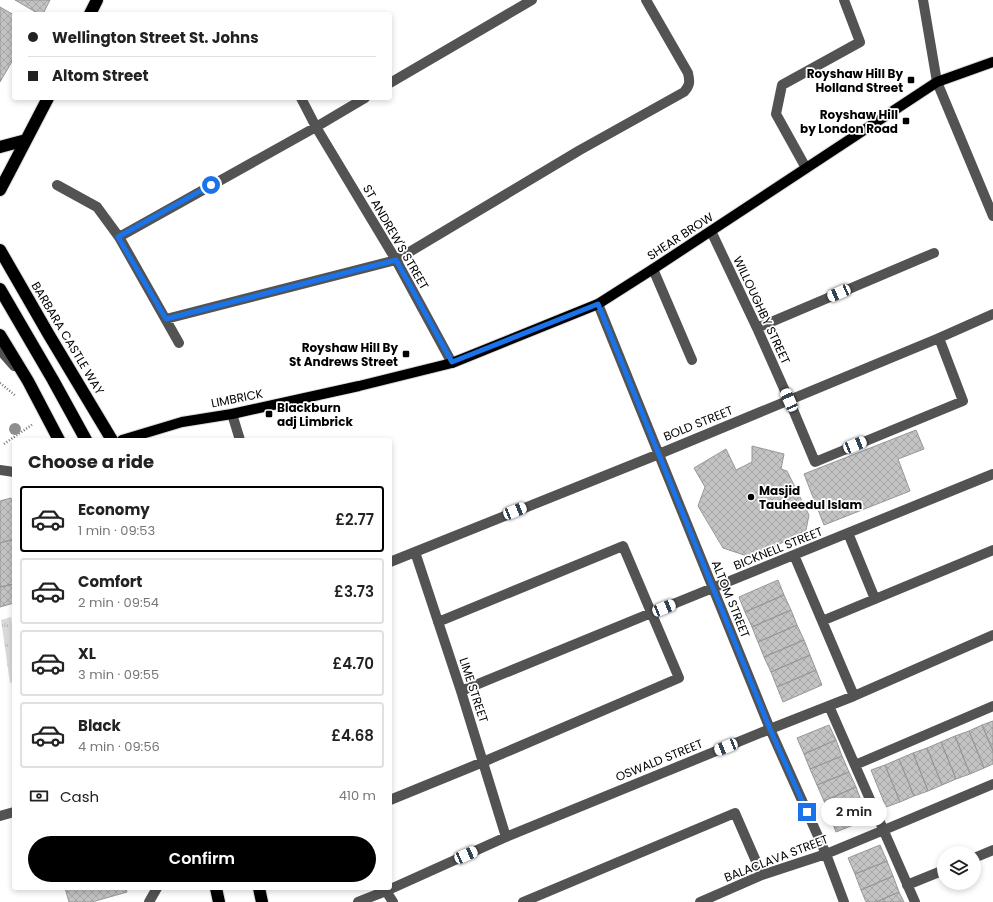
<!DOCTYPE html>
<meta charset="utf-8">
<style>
body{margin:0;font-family:Poppins,sans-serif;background:#f2f2f2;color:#222;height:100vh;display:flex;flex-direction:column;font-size:15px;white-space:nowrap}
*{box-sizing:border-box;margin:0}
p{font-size:13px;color:#767676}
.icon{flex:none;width:22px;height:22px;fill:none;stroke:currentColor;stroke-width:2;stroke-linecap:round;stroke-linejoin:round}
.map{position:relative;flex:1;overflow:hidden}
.drawer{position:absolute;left:12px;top:438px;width:380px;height:452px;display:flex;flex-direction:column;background:#fff;border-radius:4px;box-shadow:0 2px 6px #0003}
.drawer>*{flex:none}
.guide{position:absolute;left:12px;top:12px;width:380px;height:88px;border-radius:4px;box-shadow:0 2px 6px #0003;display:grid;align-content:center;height:88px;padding:0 16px;background:#fff}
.tools{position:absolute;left:937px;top:846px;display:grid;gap:8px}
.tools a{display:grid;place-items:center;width:44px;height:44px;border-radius:50%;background:#fff;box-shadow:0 2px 6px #0003;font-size:20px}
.end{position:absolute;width:18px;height:18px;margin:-9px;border:5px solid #1a73e8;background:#fff;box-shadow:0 0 0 2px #fff}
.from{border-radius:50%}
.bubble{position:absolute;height:28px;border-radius:14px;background:#fff;box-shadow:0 2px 6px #0003;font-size:13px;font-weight:600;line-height:28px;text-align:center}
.car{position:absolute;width:12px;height:24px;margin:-12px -6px;border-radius:5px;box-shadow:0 0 3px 1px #0007;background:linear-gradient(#fff 24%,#345 0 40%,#fff 0 76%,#345 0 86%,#fff 0)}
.guide b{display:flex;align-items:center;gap:14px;height:38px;font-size:15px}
.guide b+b{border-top:1px solid #e0e0e0}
.guide i{width:10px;height:10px;background:#222}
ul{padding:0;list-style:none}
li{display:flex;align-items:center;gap:12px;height:66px;margin:0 8px 6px;padding:0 8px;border:2px solid #e0e0e0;border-radius:4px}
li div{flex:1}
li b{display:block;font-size:15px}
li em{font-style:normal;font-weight:600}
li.on{border-color:#000}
li>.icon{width:36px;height:36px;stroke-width:1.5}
h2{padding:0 16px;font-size:18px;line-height:48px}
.pay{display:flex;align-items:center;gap:10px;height:44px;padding:0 16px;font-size:15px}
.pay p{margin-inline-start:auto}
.button{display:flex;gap:8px;margin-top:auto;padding:8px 16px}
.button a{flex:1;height:46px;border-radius:24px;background:#000;color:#fff;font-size:16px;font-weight:600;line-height:46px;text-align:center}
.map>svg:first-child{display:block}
.grass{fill:url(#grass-tufts)}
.building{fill:url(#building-cross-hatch);stroke:#979797}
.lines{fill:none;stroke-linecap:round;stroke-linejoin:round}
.major-casing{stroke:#dbdbdb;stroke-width:12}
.highway-casing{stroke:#dbdbdb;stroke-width:14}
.path{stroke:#757575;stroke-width:2.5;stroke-dasharray:1 2;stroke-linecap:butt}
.minor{stroke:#535353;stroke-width:10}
.major{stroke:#000;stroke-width:10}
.highway{stroke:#000;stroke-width:12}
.tree{fill:#8e8e8e}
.route{stroke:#1a73e8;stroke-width:5}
.poi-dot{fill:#000;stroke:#fff;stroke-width:1.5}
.labels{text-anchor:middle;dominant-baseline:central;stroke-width:3.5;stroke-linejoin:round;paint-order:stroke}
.poi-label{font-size:12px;font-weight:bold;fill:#000;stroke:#fff;text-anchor:end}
.street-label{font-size:12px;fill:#000;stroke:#fff}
</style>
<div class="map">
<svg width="993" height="902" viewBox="0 0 993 902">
<defs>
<pattern id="grass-tufts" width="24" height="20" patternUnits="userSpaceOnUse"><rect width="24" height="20" fill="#dadada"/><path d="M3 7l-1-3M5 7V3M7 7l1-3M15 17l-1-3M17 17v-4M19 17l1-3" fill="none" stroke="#b9b9b9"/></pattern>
<pattern id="building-cross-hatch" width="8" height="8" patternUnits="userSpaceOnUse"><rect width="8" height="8" fill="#c3c3c3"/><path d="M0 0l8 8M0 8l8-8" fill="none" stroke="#a6a6a6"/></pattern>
</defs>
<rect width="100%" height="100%" fill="#fff"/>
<!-- grass -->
<path class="grass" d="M11,617L14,640V682L10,683L1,620Z"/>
<!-- building -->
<path class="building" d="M15,0H50L43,14H39Z
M0,7L14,15V58L0,82Z
M916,430L924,449L898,459L910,491L824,525L804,474Z
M752,446L784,454L781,469L787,471L809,515L806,530L753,558L723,548L698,506L705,487L694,468L726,449L736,470L752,462Z
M11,498L14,508V539L0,543V501Z
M14,539V584L0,587V543Z
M778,580L784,595L745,612L739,597Z
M14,584V603L0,607V587Z
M784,595L791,610L752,627L745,612Z
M791,610L797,625L758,642L752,627Z
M797,625L804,640L764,657L758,642Z
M804,640L810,655L771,672L764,657Z
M810,655L816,670L777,687L771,672Z
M816,670L822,685L783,702L777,687Z
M993,721V751L982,725Z
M829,725L836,740L804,754L797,738Z
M982,725L993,751V764L984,768L969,731Z
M969,731L984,768L970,774L955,736Z
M955,736L970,774L956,779L941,742Z
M836,740L842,756L810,769L804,754Z
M941,742L956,779L942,785L927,748Z
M927,748L942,785L928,791L913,753Z
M913,753L928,791L914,796L899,759Z
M842,756L849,772L817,785L810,769Z
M899,759L914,796L900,802L885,765Z
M885,765L900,802L886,807L871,770Z
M849,772L856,787L824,801L817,785Z
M856,787L862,803L830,816L824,801Z
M862,803L868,819L836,832L830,816Z
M880,845L887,861L855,874L848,858Z
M887,861L893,876L861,890L855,874Z
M893,876L899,892L876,902H866L861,890Z
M65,888H126L127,892L92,902H69Z
M899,892L904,902H876Z"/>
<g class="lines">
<!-- major casing -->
<g class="major-casing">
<path id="major" d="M122,440L182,422L232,414L359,386L452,363L598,304L653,269L937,82L993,62"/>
</g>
<!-- highway casing -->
<g class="highway-casing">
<path id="highway" d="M90,14L97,0
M0,147L26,140
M0,190L10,171L48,98
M0,250L49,335L112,440
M0,289L53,380L86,440
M0,335L28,381L59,440
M216,888L219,902
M259,888L262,902"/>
</g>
<!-- path -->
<path class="path" d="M0,383L16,396
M4,444L33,424"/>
<!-- minor -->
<path class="minor" d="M923,0L937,82L993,216
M390,83L532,0
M301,98L316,127L396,260L452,363
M806,168L776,114L782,85L860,42L844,0
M57,185L97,207L119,237L179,343
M711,231L757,328L789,400L815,462L963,401L939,338
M119,237L316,127L365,98
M653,269L692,360
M598,304L770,729L826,854L844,902
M166,319L396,260L580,150L684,92C690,85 690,82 688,73L646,0
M757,328L934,253
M0,350L14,366
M232,414L240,440
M0,470L14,472
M848,533L875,599
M415,552L461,691L506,837
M794,555L854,696
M390,562L659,454L939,338L993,314
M822,621L993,550
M461,691C638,618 816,546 993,474
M829,706L915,902
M855,765L993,706
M390,800L483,762L679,678L623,546L438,622
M0,816L14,812
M974,858L993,850
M907,885L944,870
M384,888L386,891L393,902
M149,902L157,888
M358,902L386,891L506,837L770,729L854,696L993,635
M523,902L735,813L762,875
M700,902L762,875L826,854L884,830L993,784"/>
<!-- major -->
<use href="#major" class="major"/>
<!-- highway -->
<use href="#highway" class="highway"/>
</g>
<!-- trees -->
<circle class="tree" cx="15" cy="429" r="6"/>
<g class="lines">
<!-- route -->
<path class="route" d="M211,185L118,237L166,319L396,260L452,362L598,304L770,729L807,812"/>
</g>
<!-- markers -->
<g class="poi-dot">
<rect x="907" y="76" width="8" height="8" rx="2"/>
<rect x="902" y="117" width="8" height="8" rx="2"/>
<rect x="402" y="350" width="8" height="8" rx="2"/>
<rect x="265" y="410" width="8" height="8" rx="2"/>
<circle cx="751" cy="497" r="4"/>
</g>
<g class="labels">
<!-- poi labels -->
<g class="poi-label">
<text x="903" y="73">Royshaw Hill By<tspan x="903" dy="14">Holland Street</tspan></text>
<text x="898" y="114">Royshaw Hill<tspan x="898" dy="14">by London Road</tspan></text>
<text x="398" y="347">Royshaw Hill By<tspan x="398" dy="14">St Andrews Street</tspan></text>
<text x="277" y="407" text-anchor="start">Blackburn<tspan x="277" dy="14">adj Limbrick</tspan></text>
<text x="759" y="490" text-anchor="start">Masjid<tspan x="759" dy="14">Tauheedul Islam</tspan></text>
</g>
<!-- street labels -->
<g class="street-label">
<text transform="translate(680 236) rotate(-33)">SHEAR BROW</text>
<text transform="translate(396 237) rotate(60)">ST ANDREW'S STREET</text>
<text transform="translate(762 310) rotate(65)">WILLOUGHBY STREET</text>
<text transform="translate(68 338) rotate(59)">BARBARA CASTLE WAY</text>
<text transform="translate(237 398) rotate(-11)">LIMBRICK</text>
<text transform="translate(698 423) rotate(-22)">BOLD STREET</text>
<text transform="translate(778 548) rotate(-22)">BICKNELL STREET</text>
<text transform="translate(731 599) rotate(68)">ALTOM STREET</text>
<text transform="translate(474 690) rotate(72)">LIME STREET</text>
<text transform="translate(659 760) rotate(-22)">OSWALD STREET</text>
<text transform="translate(776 858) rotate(-21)">BALACLAVA STREET</text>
</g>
</g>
</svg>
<div class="tools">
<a><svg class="icon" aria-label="layers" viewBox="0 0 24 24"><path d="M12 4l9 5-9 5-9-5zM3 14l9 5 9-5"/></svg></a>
</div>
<i class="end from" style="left:211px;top:185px"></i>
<i class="end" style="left:807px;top:812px"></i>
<div class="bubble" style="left:821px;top:798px;width:66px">2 min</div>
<i class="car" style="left:839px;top:293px;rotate:247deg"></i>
<i class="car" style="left:789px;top:400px;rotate:336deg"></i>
<i class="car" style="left:855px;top:445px;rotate:68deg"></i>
<i class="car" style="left:515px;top:511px;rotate:68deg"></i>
<i class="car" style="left:664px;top:608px;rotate:68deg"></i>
<i class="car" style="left:726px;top:747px;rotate:248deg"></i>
<i class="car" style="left:466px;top:855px;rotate:66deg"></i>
<div class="guide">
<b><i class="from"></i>Wellington Street St. Johns</b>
<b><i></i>Altom Street</b>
</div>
<section class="drawer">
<h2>Choose a ride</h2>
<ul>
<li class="on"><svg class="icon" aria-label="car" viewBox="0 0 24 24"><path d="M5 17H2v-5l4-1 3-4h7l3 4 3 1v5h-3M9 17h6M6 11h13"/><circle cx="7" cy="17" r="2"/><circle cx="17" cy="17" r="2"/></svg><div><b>Economy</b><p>1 min · 09:53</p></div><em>£2.77</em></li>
<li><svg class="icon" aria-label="car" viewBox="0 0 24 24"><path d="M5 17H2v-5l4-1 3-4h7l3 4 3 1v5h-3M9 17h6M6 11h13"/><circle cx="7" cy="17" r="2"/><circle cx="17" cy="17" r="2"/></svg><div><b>Comfort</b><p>2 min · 09:54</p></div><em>£3.73</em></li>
<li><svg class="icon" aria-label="car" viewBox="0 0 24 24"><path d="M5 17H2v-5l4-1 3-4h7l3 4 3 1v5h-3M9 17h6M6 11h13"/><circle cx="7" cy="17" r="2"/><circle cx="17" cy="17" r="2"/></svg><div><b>XL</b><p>3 min · 09:55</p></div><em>£4.70</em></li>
<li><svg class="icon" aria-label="car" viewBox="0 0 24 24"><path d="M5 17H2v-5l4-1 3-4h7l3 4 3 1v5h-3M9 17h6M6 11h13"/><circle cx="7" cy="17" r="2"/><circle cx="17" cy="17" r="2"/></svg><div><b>Black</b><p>4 min · 09:56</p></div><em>£4.68</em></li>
</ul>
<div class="pay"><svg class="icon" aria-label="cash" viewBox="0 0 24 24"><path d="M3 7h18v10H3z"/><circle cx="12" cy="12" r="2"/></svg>Cash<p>410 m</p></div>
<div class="button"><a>Confirm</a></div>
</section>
</div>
